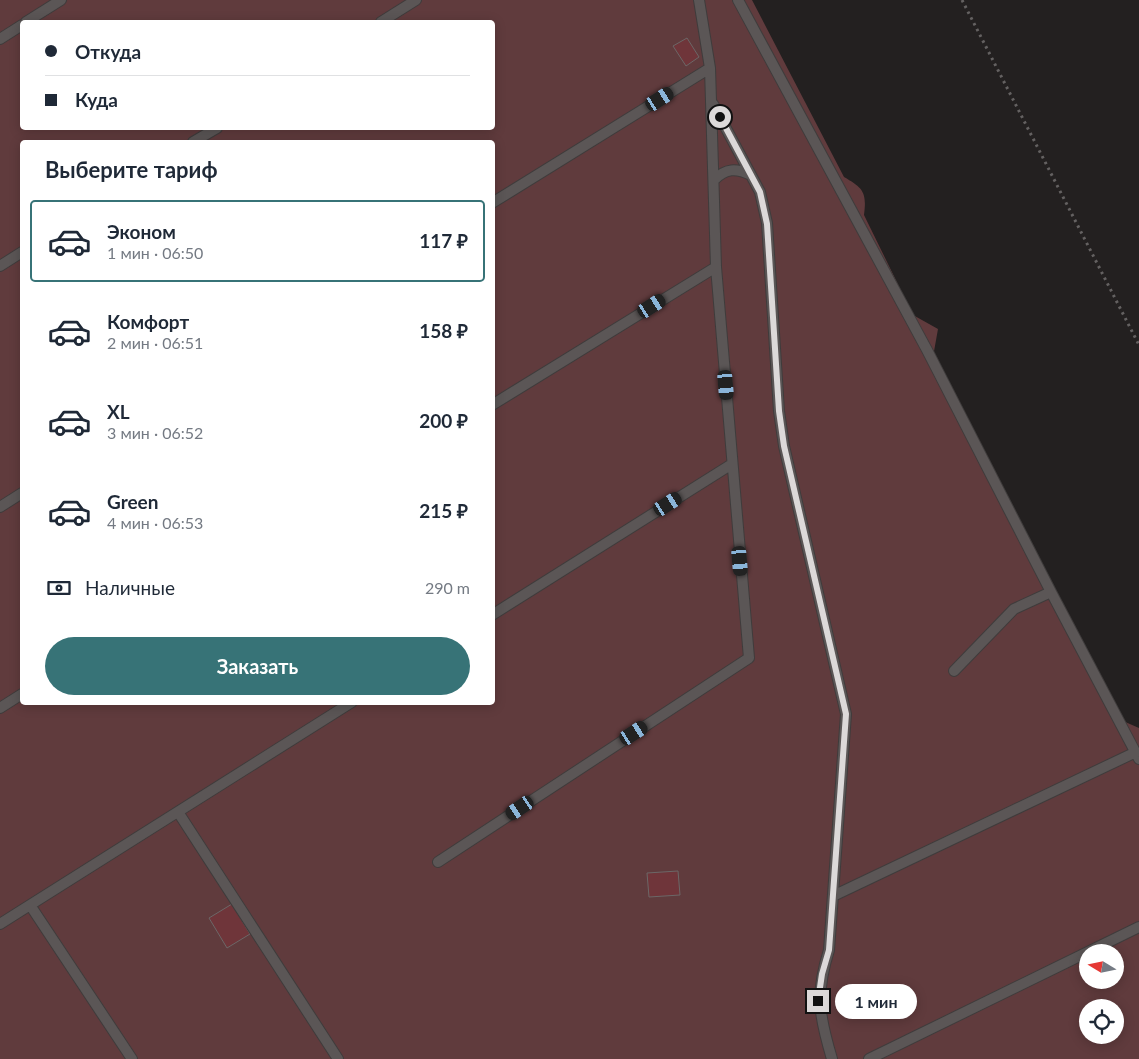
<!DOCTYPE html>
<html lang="ru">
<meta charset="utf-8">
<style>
body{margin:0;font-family:Lato,sans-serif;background:#f6f6f7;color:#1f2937;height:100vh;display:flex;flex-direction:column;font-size:19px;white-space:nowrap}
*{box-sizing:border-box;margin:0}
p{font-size:16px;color:#747a83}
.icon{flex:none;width:28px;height:28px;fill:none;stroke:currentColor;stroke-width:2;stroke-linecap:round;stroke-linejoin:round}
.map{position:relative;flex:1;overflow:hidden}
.drawer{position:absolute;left:20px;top:140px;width:475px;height:565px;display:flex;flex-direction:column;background:#fff;border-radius:5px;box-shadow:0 2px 12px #0003}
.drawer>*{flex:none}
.top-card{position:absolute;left:20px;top:20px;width:475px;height:110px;border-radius:5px;box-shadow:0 2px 12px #0003;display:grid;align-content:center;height:110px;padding:0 25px;background:#fff}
.needle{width:32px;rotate:280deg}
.controls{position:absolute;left:1079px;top:944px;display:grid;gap:10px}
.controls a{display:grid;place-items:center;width:45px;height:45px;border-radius:50%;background:#fff;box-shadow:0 2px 12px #0003;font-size:25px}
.end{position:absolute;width:22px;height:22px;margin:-11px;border:6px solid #dcd9d9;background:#111;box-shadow:0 0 0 2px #111}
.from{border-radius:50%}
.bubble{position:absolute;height:35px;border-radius:18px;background:#fff;box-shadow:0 2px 12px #0003;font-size:16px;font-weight:700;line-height:35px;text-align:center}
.car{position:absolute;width:15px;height:30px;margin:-15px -8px;border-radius:6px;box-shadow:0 0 4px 1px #0007;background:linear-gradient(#222 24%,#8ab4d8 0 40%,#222 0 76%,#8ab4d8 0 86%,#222 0)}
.top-card b{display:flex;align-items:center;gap:18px;height:48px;font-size:19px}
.top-card b+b{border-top:1px solid #e0e1e3}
.top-card i{width:12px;height:12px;background:#1f2937}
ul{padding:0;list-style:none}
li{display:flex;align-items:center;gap:15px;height:82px;margin:0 10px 8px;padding:0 15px;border:2px solid transparent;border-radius:5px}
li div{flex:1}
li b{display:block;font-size:19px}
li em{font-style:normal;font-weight:700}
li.active{border-color:#377377}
li>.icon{width:45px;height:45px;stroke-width:1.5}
h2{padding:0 25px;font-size:22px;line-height:60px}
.pay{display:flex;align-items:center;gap:12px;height:55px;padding:0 25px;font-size:19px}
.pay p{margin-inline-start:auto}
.cta{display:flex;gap:10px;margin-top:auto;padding:10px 25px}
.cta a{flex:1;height:58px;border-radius:30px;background:#377377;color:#fff;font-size:20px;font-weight:700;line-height:58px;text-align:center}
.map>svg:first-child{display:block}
.green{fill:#603b3d;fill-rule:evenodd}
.building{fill:#6f353a;stroke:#6c6767}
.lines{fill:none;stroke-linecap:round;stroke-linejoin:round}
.lane-casing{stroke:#3f3c3c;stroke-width:12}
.path{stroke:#646161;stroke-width:3;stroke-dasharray:2.5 4;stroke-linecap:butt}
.lane{stroke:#5b5656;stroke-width:10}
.route{stroke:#dcd9d9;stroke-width:6}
</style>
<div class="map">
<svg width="1139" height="1059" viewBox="0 0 1139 1059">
<rect width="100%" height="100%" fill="#232020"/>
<!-- green -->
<path class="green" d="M0,0H752L844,177C863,188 867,192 864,215L913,315L938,329L933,357L1123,721L1139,728V1059H0ZM22,22H492V128H22ZM22,142H492V702H22ZM1088,952H1115V980H1088ZM1088,1008H1115V1035H1088Z"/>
<!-- building -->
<path class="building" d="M687,38L699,57L686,66L673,46Z
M678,871L680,895L649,897L647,873Z
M232,904L250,934L227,948L209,918Z"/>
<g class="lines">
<!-- lane casing -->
<g class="lane-casing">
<path id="lane" d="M738,0L927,350L1051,592
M26,22L61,0
M381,22L416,0
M0,39L22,25
M713,104L760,192L767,223L779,411L784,446L846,714L829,950C815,995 819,1015 832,1059
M193,142L217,128
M714,180C726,168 736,168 751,175
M492,203L710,68
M0,266L22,252
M492,405L716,267
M0,507L22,493
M492,615L732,464
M954,671L1014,609L1051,592L1139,759
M0,708L22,694
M178,812L338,1059
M438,862L749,658L716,267L710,68L699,0
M833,896L1136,752
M0,924L30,905
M132,1059L30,905L352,702
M869,1059L1139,927"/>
</g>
<!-- path -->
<path class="path" d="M962,0L1139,345"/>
<!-- lane -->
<use href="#lane" class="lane"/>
</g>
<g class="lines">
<!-- route -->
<path class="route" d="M720,117L760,192L767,224L779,411L784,446L846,714L829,950L822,974L818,1001"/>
</g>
</svg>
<div class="controls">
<a><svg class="needle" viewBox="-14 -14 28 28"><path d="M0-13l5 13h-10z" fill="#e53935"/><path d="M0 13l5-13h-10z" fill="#747a83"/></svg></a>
<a><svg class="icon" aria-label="locate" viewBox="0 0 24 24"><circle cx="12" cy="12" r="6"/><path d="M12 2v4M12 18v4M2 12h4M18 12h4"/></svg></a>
</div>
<i class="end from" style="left:720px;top:117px"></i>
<i class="end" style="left:818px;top:1001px"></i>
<div class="bubble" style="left:835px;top:984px;width:82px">1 мин</div>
<i class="car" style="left:660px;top:99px;rotate:58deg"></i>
<i class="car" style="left:652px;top:306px;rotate:58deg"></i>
<i class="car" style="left:726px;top:385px;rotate:175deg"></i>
<i class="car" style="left:668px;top:504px;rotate:58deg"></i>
<i class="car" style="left:740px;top:561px;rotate:175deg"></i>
<i class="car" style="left:634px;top:733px;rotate:57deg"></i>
<i class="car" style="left:520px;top:808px;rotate:236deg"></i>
<div class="top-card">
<b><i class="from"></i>Откуда</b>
<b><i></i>Куда</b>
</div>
<section class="drawer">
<h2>Выберите тариф</h2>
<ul>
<li class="active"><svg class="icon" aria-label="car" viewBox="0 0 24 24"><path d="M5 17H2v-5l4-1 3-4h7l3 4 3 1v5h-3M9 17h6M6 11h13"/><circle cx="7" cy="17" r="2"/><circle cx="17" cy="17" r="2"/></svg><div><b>Эконом</b><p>1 мин · 06:50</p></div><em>117 ₽</em></li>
<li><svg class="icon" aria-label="car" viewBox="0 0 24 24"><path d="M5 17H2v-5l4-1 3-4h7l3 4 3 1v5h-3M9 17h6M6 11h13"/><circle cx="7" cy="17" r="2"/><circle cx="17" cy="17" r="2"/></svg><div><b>Комфорт</b><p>2 мин · 06:51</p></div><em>158 ₽</em></li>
<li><svg class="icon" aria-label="car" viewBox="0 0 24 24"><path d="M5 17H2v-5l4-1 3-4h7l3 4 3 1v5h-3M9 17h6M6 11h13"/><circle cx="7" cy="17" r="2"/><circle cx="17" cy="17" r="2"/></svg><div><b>XL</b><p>3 мин · 06:52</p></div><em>200 ₽</em></li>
<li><svg class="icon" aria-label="car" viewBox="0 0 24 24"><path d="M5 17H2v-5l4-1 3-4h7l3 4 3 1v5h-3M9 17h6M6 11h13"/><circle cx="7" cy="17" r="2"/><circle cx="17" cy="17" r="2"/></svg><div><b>Green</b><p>4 мин · 06:53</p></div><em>215 ₽</em></li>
</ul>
<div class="pay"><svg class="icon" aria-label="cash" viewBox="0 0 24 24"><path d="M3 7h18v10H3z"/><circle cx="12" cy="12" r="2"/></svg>Наличные<p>290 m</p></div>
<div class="cta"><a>Заказать</a></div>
</section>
</div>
